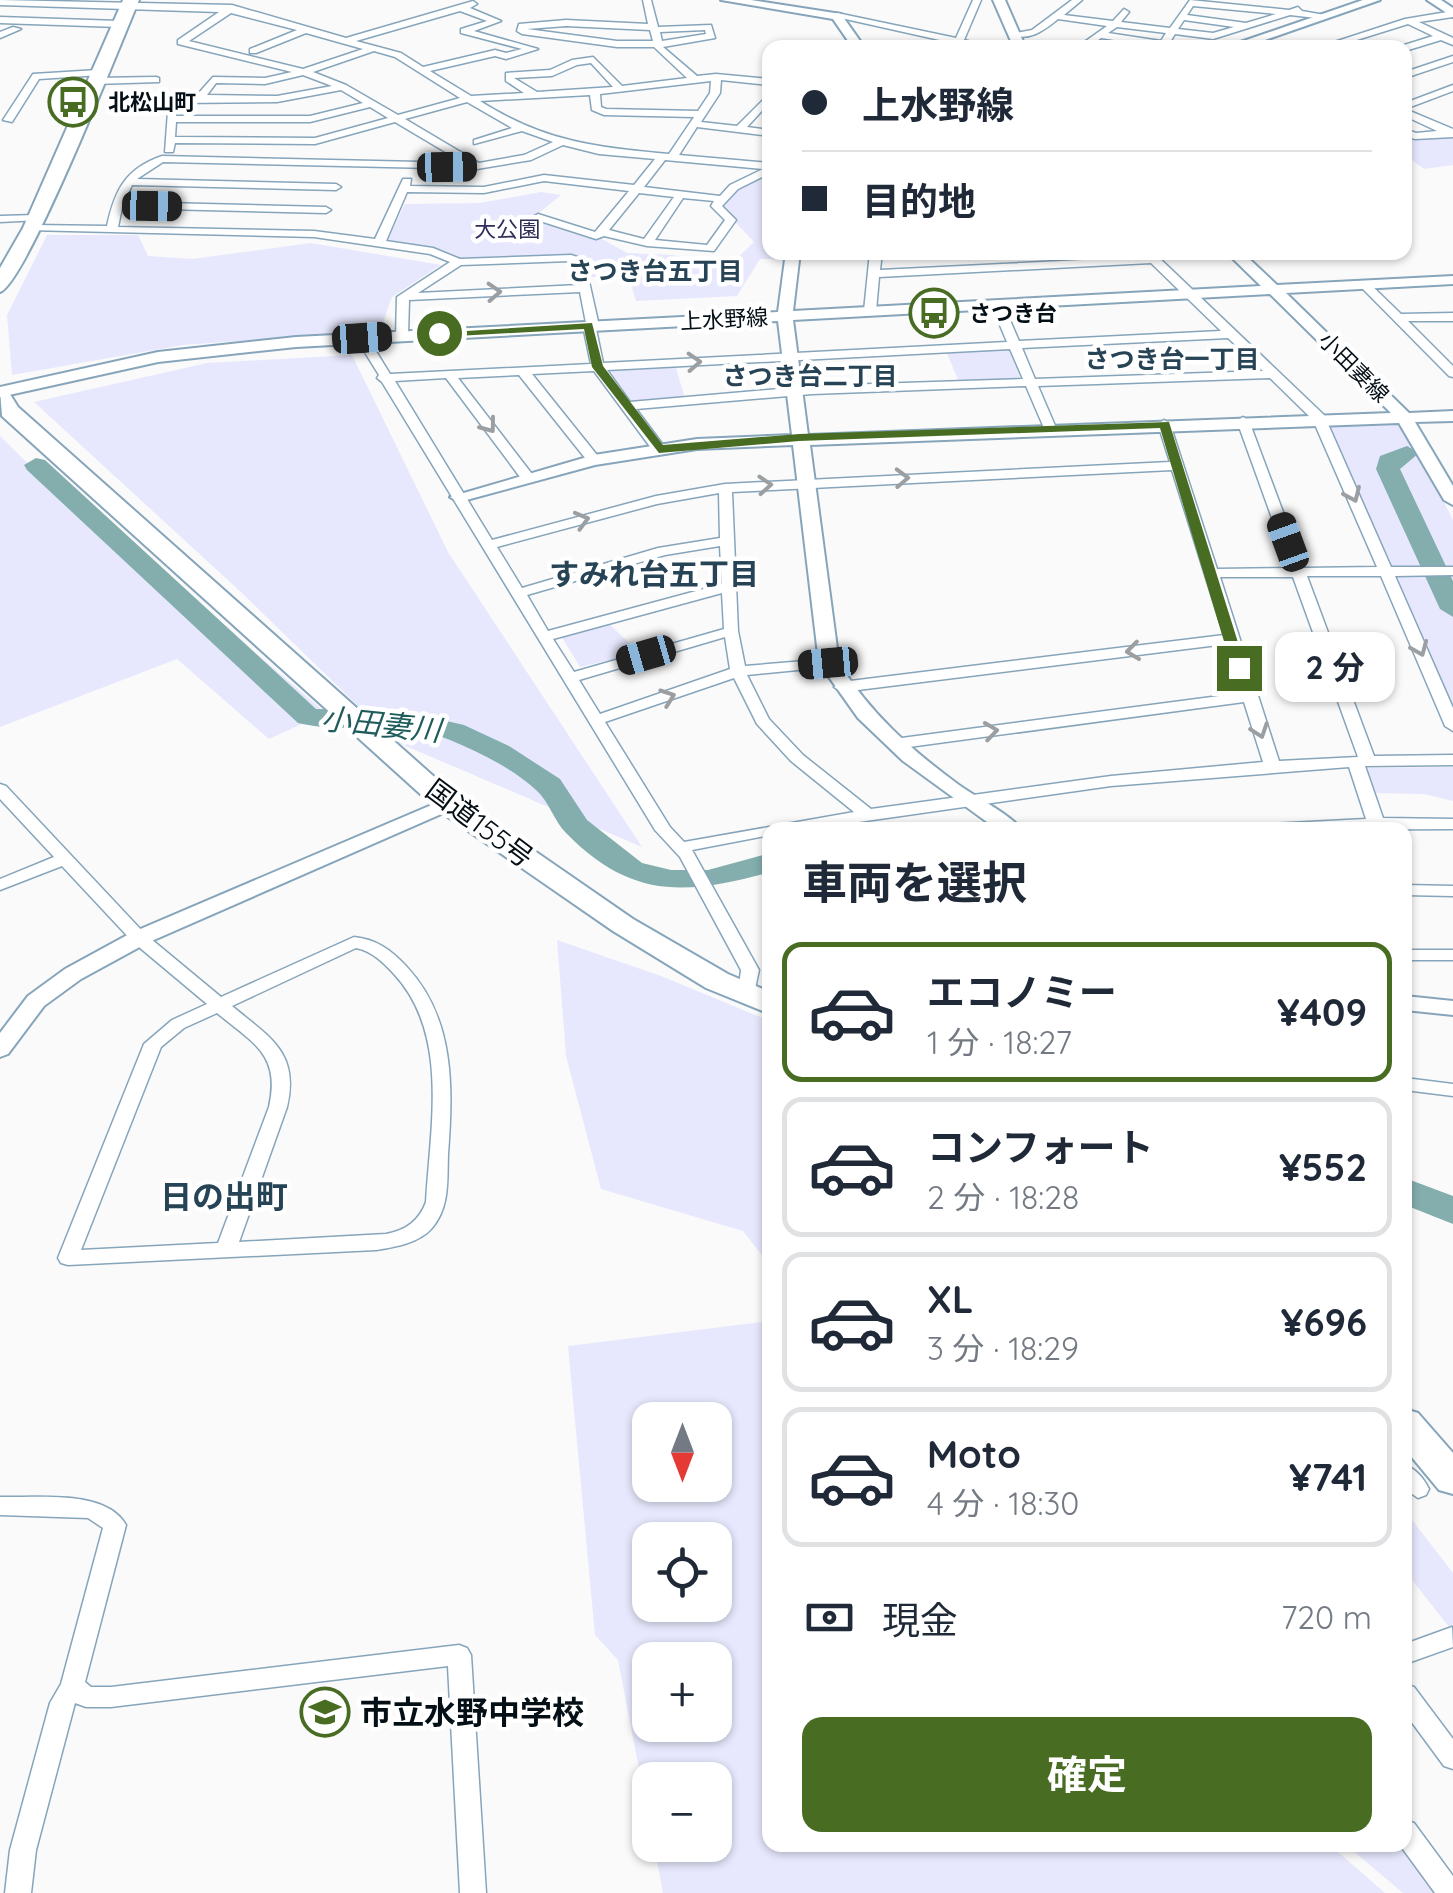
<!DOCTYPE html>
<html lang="ja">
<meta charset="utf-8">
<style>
body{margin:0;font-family:Quicksand,"Noto Sans JP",sans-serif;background:#f6f6f7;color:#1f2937;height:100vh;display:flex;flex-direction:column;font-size:38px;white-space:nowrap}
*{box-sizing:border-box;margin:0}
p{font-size:32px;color:#747a83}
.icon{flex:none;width:55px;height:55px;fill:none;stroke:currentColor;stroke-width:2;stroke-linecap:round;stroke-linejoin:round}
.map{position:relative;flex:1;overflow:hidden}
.panel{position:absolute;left:762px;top:822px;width:650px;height:1030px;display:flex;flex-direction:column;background:#fff;border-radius:20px;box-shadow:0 2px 8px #0004}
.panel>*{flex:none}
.top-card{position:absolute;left:762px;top:40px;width:650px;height:220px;border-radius:20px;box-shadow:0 2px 8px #0004;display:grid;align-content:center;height:220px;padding:0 40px;background:#fff}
.needle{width:65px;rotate:180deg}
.fabs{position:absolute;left:632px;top:1402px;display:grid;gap:20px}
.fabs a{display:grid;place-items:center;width:100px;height:100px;border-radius:20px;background:#fff;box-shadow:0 2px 8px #0004;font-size:50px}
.end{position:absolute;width:45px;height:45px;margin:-22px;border:12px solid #496c23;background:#fff;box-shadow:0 0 0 5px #fff}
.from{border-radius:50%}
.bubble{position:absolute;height:70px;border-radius:20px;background:#fff;box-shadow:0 2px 8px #0004;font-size:32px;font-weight:700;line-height:70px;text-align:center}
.car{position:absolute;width:30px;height:60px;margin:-30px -15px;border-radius:12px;box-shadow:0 0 8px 2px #0007;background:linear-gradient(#222 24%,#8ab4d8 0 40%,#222 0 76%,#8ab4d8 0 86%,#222 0)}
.top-card b{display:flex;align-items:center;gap:35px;height:95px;font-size:38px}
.top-card b+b{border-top:2px solid #e0e1e3}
.top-card i{width:25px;height:25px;background:#1f2937}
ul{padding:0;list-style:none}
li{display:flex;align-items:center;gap:30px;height:140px;margin:0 20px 15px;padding:0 20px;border:5px solid #e0e1e3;border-radius:20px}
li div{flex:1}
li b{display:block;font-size:38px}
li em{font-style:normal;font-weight:700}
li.selected{border-color:#496c23}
li>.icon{width:90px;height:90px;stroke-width:1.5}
h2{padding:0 40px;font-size:45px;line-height:120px}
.pay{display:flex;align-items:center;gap:25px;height:110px;padding:0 40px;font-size:38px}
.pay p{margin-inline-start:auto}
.action{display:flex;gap:20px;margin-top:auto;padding:20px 40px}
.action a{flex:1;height:115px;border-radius:20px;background:#496c23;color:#fff;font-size:40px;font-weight:700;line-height:115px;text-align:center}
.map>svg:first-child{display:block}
.green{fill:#e7e8fd;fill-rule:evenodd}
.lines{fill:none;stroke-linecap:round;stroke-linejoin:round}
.river{fill:#83aead;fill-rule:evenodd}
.minor-casing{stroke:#86a5bb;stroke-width:3}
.tertiary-casing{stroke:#86a5bb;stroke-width:4}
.trunk-casing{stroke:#86a5bb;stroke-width:4}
.minor{fill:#fff;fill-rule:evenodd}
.tertiary{fill:#fff;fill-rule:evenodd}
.trunk{fill:#fff;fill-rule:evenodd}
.oneway{stroke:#9b9fa2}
.route{fill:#496c23}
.labels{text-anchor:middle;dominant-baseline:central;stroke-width:9;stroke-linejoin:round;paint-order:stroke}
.far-poi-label{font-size:22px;font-weight:bold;fill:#040f16;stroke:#fff;text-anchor:start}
.far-park-label{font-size:22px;fill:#2f2d59;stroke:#fff}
.far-street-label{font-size:22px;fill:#040f16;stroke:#fff}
.far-neighbourhood-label{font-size:25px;font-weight:bold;fill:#274356;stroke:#fff}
.street-label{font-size:28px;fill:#040f16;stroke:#fff}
.neighbourhood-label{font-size:30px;font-weight:bold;fill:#274356;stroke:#fff}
.water-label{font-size:30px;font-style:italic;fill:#205c5c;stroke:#fff}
.quarter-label{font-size:32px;font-weight:bold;fill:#274356;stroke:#fff}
.near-poi-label{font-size:32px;font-weight:bold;fill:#040f16;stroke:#fff;text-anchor:start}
</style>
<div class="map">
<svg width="1453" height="1893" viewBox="0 0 1453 1893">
<rect width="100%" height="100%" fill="#fafafa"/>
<!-- green -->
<path class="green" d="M1447,134L1453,138V165L1424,169L1405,155V139Z
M770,172V252L785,253L784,259H760L737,296L636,301L629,278L591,277L588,260L575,255L466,260L438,249L387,241L405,204L480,203L541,192L561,195L534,217L602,239L627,253L672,255L729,266L754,242L722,208C729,188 752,181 770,172Z
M47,235H138L148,256L192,259L311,243L441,265L392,297L380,331L183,345L12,375L7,315Z
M1008,348L1020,377L1016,380L959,382L946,351Z
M352,355L448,552L642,847L394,741L243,594L34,402L207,363Z
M675,365L685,398L633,403L611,372L617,368Z
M1385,420L1398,425L1410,437L1453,520V712L1326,425Z
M0,436L57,492L122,539L326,713L269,739L177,659L0,727Z
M608,623L640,653L580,667L561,636Z
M1453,767V801L1424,794L1374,793L1363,768Z
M557,940L661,976L770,1021V1266L743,1231L601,1189L566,1056Z
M770,1321V1845H1330L1385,1893H663L654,1845H715V1780H650V1826L618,1660L595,1635L568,1346ZM650,1420H715V1485H650ZM650,1540H715V1605H650ZM650,1660H715V1725H650Z
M1413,1498L1409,1516L1453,1573V1632L1405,1571V1502Z
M1346,1845H1405L1453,1893H1403Z"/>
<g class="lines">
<!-- river -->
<path class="river" d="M1407,446L1419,453L1400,469L1453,581V617L1440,609L1376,469L1380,456Z
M36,458L45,460L316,709L403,711L464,725L509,746L560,779L587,820L642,863L671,870H708L770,853V872C686,895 632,900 566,833C554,821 549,801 536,790C512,768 479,752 450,740C401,719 347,735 298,723L27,470L24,465Z
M1405,1178L1453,1196V1224L1405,1205Z"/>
<!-- minor casing -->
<g class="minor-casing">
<path id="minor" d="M0,0L232,5L346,38L473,1L477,4L470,8L501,21L474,31L538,49L506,59L495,56L430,71L471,96L524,93L506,81V73L550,70L572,60L593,57L622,86L687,78L654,47H617L522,34L517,31L519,24L566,20L648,24L643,0H651L658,27L711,25L715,38L663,47L697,76L716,74L770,79V85L721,80L720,93L701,122L737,126L770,93V102L747,127L770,130V136L697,127L679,155L770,163V173L738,189L722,206L736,220L714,251L647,246L604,236L596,239L534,219L533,217L538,214L595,232L629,191L544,181L484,193L407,192L386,241L433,248L460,259L571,255L584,259L599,326L596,329L603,363L1007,342L991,304L997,300L1003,304L1019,341L1221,331L1151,263L879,277L876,311L870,315L864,311L870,252H882L880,270L1145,257L1141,252H1153L1324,415L1391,567H1453V575L1395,576L1453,708V731L1445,726L1381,576H1307L1374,756L1453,755V765L1365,766L1383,818L1453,819V829L1245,830L1253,825L1366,819L1349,767L1111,786L803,830H770V835L692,850L759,970L753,998H741L738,994L741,970L680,857L655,830L382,382L377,378L379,375L356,338L366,335L390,374L591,364L583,326L586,323L580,292L409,300L408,335L402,339L396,335L397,297L450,262L430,254L314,237L28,230L26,228L32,225L107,226C115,190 125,169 162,156L464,163L395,122L315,144L175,143L173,152H165L169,98L197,95L213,77L265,78L292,72L178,44V40L219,12L0,5ZM460,11L487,21L461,29V33L522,49L506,53L495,50L423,67L401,53L356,41ZM231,13L297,30L250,49V53H256L306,33L363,49L303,69L189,41ZM566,26L650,30L653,41H617L527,29ZM705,30L706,34L662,41L660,32ZM374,51L395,57L460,98L398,115L346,85L313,72ZM591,63L613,87L537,92L514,78L552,76L577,65ZM303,75L332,86L277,96L207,95L216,83L265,84ZM711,81L710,93L698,111L606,109L601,107L600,94ZM341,90L363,103L310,116H176L177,103L277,102ZM590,95L592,110L604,115L694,117L669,154C595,147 545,142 480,101ZM467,102L512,128L474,140V144L522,131L553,142L524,155L479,163L405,119ZM370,107L388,118L315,138L175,137L176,122H310ZM563,145L599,154L655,159L634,185L544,175L484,187L410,186L411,179H403L375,239L314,231L118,227L122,208L326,213L331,210L326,207L124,202L132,185L336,190L341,187L336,184L137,179L163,162L477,169L531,160ZM665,160L763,169L730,185L720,196L644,187ZM639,193L674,197L644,239L609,230ZM683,198L714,201L711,206L725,220L707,245L655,240ZM570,261L575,263L579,285L418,293L461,265ZM1228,338L1263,371L1035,379L1022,348ZM1010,349L1023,379L812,386L630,402L607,370ZM594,371L654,452L659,453L666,449L636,409L812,394L1026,386L1044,428L1050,432L1056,428L1038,386L1270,378L1313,420L1377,567L1304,568L1249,421L1243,417L1237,421L1290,568L1217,569L1170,424L1164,420L1158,424L1170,462L725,484L656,496L492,540L395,381L446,378L523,481L528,482L535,478L458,378L519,375L589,463L594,464L601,460L532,374ZM1172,470L1224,635L842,682L834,687L842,692L1226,644L1242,693L894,739L886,744L894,749L1244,702L1263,762L1111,776L871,809L803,755L769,719L747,675L829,667L836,663L829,659L745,666L738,631L732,492ZM719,493L720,538L658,548L522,588L497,547L657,504ZM720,546L722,584L548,631L527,595L665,555ZM1220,577H1293L1358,757L1279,761ZM722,593L724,629L574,672L553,639ZM725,637L730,669L600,714L579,680ZM734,678L757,724L791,761L854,812L684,842L670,827L605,722Z
M973,0H981L964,40L994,48L962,45L961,48H952L953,43L832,16L837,13L956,38Z
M1072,0H1082L1064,15L1113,21L1124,9L1129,12L1121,22L1170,28L1190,0L1289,10L1298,7L1302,11L1330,16L1325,19L1290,15L1213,39L1175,34L1170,42L1194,48H1167L1101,38L1087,48H1076L1107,26L1058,19C1043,31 1029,42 1010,34L1032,30ZM1193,6L1276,14L1246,23L1187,15ZM1184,20L1234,27L1213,33L1178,29ZM1117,27L1166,33L1161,41L1108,33Z
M1453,11V17L1419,22L1453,38V45L1441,40L1405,51L1401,46L1433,36L1408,24L1331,48H1316L1405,19Z
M0,17L119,21L124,24L119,27L0,23Z
M13,27L21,29L0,38V32Z
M1453,56V62L1405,78V72Z
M98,70L103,73L101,75L39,79L12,122L3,120L33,74Z
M156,77L159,78V82L94,84L89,81L94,78Z
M1453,85V91L1405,109V103Z
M1405,109L1453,129V137L1415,139L1405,136V129L1416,133L1437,131L1405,116Z
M36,215L40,216V220L0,222V216Z
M1361,283H1369L1401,314L1453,313V321H1408L1453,366V377L1449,376L1361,287Z
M0,784L6,786L145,934L221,997L354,937C376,939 391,950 406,966C455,1018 453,1087 448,1154C447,1180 450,1207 432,1228C419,1243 395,1247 376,1250L68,1265L61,1263L58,1258L144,1044L172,1020L207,1004L133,942L62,866L0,890V879L54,857L0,799ZM356,948C372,951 384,963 394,974C450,1034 430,1128 426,1202C419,1221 406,1230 386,1234L239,1242L287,1107C300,1052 269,1037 232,1006ZM217,1013C253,1043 281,1054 269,1107L218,1243L81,1250L161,1047L184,1028Z
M1405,885L1453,886V896L1405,895Z
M1405,950H1453V960H1405Z
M1405,1078L1453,1084V1096L1405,1090Z
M1405,1465C1416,1469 1424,1479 1429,1489L1426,1495L1418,1498L1405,1489Z
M0,1497C37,1498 106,1489 126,1525L85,1682L91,1687H111L459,1645L467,1648L471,1655L486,1893H460L448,1666L111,1707H86L75,1703L36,1850L31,1893H5L10,1850L50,1703L61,1684L103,1528L88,1518L0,1515Z
M1452,1627L1453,1647L1405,1664V1644Z
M1405,1684L1414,1687L1453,1739V1769L1444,1766L1405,1713Z
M1405,1820L1414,1823L1453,1876V1893H1435L1400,1845H1405Z"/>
</g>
<!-- tertiary casing -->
<g class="tertiary-casing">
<path id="tertiary" d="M721,0H751L841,14L865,48H853L833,19Z
M993,0H1005L1026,48H1014Z
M1363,0H1380L1242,48H1223Z
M1427,0H1441L1453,8V17Z
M786,252H800L793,311L1261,286L1226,252H1242L1277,285L1453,276V284L1286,293L1409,413L1453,411V421L1415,422L1453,486V505L1444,500L1399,423L810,445L839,663C870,713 911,750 959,785C979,799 1006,812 1023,830H998L903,761L858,718L819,663L793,445L697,449L595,465L459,502L450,497L594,455L697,439L792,435L778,321L296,347L158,362L0,397V387L158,352L296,337L778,312ZM1270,294L1391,413L808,435L793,320Z
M448,798L455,800L458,804L455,808L147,943L81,979L44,1006L8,1054L0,1057V1033L28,996L65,969L131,933Z
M1405,996L1453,1001V1015L1405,1010Z"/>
</g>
<!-- trunk casing -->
<g class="trunk-casing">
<path id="trunk" d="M123,0H139C122,40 26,284 0,292V268L23,228Z
M0,390L8,391L18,407L458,798L633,919L728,974L770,992V1014L706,988L613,931L438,810L2,416Z
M1405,1409L1418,1413L1453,1453V1494L1439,1490L1405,1449Z"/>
</g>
<!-- minor -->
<use href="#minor" class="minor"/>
<!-- tertiary -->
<use href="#tertiary" class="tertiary"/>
<!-- trunk -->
<use href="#trunk" class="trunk"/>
</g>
<!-- one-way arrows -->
<defs><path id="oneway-chevron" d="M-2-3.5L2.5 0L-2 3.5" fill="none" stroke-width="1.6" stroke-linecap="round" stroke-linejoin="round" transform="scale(2.5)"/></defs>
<g class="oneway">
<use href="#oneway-chevron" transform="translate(494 292) rotate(-3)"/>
<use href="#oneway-chevron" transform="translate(694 362) rotate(-3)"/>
<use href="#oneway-chevron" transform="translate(489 426) rotate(53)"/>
<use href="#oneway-chevron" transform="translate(902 478) rotate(-2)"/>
<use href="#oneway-chevron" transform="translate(765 485) rotate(-4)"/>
<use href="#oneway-chevron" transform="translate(1353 495) rotate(66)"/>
<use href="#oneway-chevron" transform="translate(582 520) rotate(-15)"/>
<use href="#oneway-chevron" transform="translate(1420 649) rotate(67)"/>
<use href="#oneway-chevron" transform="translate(1133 651) rotate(173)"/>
<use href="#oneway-chevron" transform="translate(668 697) rotate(-20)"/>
<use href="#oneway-chevron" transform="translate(991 731) rotate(-8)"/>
<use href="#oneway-chevron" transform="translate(1260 731) rotate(71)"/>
</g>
<!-- route -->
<path class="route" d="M592,323L603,366L663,445L799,434L1169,422L1246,668L1239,672L1232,668L1160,428L799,441L659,453L592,367L584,329L439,337L434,333Z"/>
<!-- icons -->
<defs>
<g id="bus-ring" transform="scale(2.5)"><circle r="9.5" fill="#fff" stroke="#496c23" stroke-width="1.5"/><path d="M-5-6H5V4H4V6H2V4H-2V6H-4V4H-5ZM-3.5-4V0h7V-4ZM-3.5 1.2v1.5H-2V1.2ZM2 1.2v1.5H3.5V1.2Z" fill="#496c23"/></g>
<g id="school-ring" transform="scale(2.5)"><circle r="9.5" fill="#fff" stroke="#496c23" stroke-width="1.5"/><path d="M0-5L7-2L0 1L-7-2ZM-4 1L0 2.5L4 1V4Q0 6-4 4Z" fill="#496c23"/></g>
</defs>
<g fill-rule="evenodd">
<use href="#bus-ring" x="73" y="102"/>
<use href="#bus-ring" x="934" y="313"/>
<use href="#school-ring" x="325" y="1712"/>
</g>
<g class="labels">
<!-- far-poi labels -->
<g class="far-poi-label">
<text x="108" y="102">北松山町</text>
<text x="969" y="313">さつき台</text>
</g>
<!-- far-park labels -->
<g class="far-park-label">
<text x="507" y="229">大公園</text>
</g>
<!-- far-street labels -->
<g class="far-street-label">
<text transform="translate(724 319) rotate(-3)">上水野線</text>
<text transform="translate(1354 367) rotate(45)">小田妻線</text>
</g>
<!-- far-neighbourhood labels -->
<g class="far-neighbourhood-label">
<text x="655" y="270">さつき台五丁目</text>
<text x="1172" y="358">さつき台一丁目</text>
<text x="810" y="375">さつき台二丁目</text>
</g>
<!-- street labels -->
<g class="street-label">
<text transform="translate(480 823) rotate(37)">国道155号</text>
</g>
<!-- neighbourhood labels -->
<g class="neighbourhood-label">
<text x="654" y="574">すみれ台五丁目</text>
</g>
<!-- water labels -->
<g class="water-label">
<text transform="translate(381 724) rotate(6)">小田妻川</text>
</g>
<!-- quarter labels -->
<g class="quarter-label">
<text x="224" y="1196">日の出町</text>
</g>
<!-- near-poi labels -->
<g class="near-poi-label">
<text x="360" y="1712">市立水野中学校</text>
</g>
</g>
</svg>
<div class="fabs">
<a><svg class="needle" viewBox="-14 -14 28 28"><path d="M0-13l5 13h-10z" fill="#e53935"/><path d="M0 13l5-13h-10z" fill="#747a83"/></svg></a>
<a><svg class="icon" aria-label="locate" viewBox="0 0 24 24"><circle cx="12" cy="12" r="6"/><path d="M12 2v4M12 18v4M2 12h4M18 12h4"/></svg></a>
<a>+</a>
<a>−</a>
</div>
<i class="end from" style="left:439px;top:333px"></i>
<i class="end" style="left:1239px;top:668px"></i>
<div class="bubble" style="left:1275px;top:632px;width:120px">2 分</div>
<i class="car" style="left:447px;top:167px;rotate:89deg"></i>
<i class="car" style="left:152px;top:206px;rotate:91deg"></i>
<i class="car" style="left:362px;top:338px;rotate:86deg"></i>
<i class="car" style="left:1288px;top:542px;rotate:340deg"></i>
<i class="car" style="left:646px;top:655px;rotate:254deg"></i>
<i class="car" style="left:828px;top:663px;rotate:265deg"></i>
<div class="top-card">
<b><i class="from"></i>上水野線</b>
<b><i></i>目的地</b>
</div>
<section class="panel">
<h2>車両を選択</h2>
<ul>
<li class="selected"><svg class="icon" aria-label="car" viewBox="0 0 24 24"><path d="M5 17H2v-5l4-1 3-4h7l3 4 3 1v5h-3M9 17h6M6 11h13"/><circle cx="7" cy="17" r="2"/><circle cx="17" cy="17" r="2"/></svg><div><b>エコノミー</b><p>1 分 · 18:27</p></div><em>¥409</em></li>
<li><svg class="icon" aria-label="car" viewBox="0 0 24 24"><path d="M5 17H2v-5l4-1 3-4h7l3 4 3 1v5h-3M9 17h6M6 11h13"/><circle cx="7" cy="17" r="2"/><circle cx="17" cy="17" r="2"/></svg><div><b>コンフォート</b><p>2 分 · 18:28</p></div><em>¥552</em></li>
<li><svg class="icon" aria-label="car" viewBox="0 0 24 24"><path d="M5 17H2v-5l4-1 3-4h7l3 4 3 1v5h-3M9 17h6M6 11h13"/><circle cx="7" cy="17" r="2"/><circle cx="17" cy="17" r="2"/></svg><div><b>XL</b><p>3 分 · 18:29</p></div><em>¥696</em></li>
<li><svg class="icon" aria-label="car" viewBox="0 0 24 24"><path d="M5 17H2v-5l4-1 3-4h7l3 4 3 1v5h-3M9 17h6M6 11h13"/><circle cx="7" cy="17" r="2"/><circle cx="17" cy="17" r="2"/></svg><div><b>Moto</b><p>4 分 · 18:30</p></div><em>¥741</em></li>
</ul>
<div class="pay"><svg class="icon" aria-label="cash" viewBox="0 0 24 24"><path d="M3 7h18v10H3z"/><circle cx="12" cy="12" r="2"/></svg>現金<p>720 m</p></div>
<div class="action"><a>確定</a></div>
</section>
</div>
